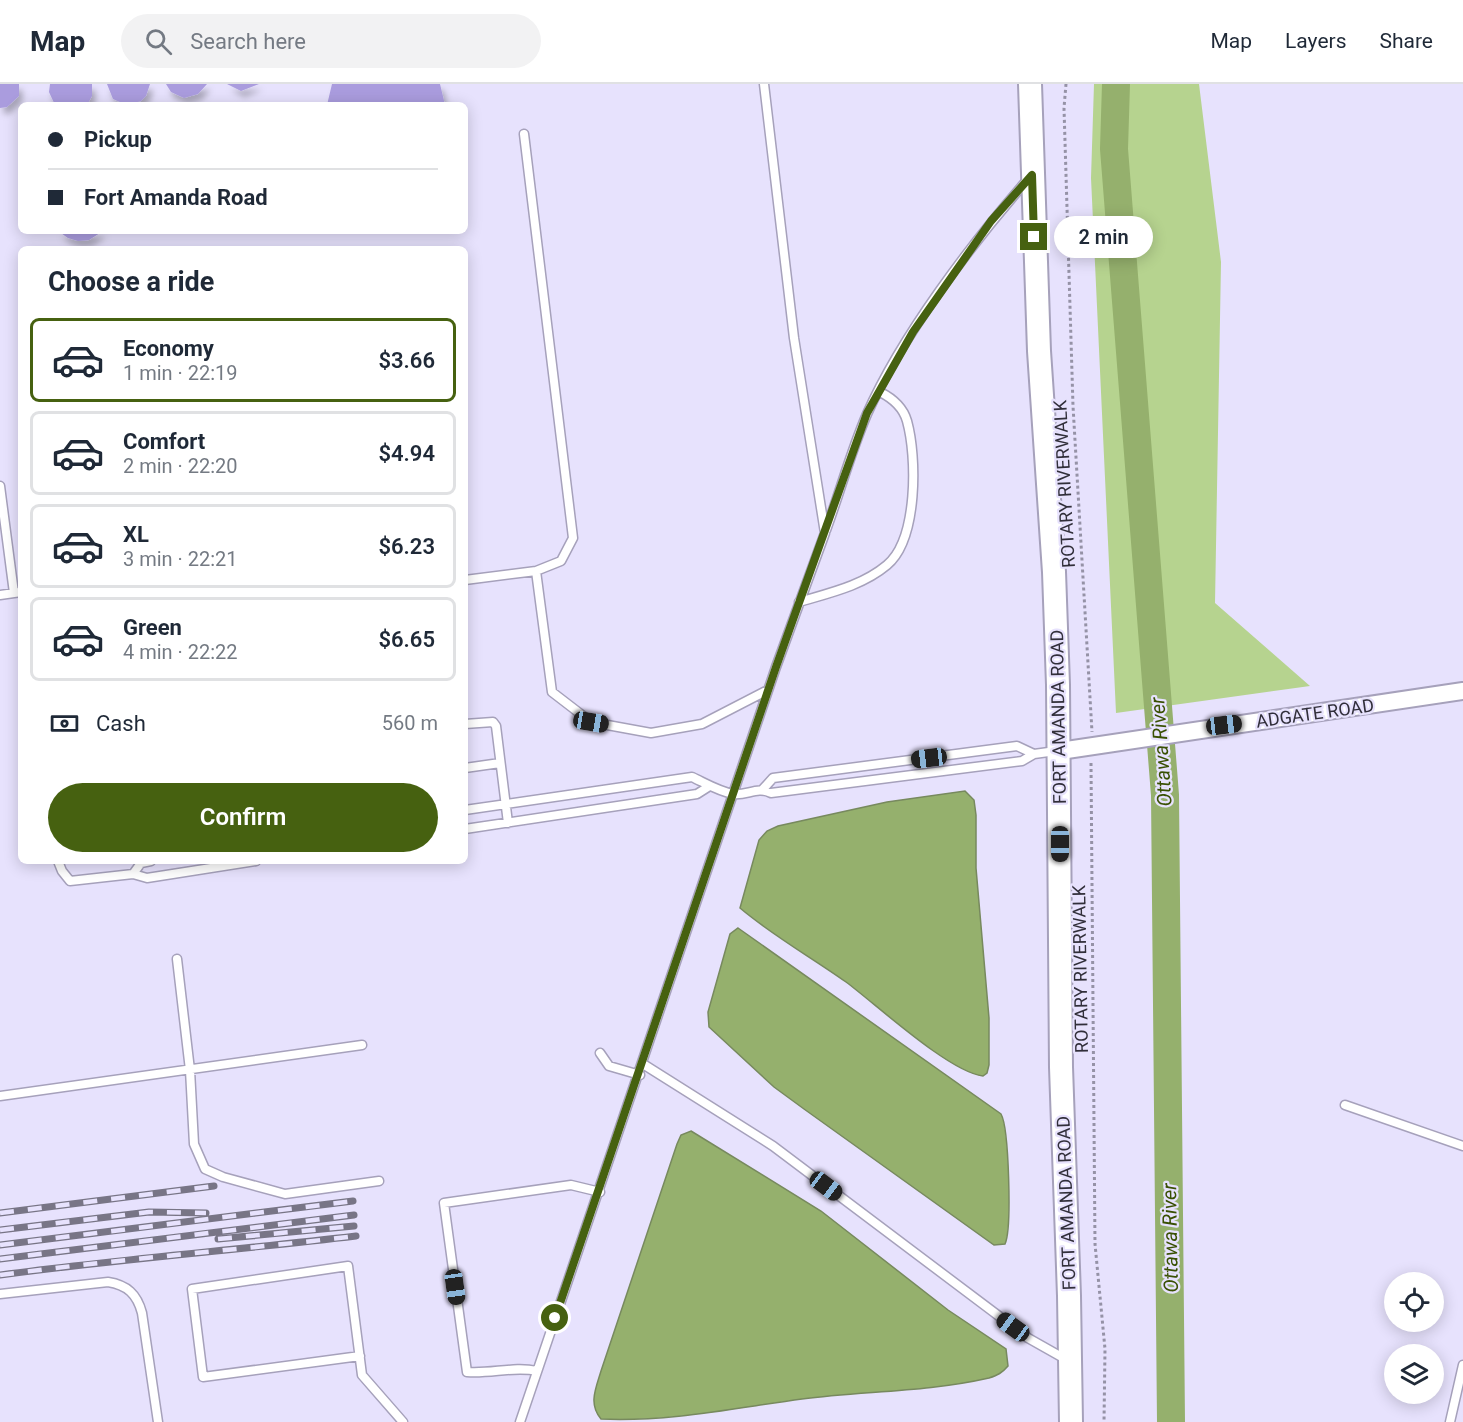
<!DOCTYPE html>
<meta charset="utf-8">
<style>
body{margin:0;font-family:Roboto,sans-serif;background:#f2f2f3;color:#1f2937;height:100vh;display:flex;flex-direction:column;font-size:22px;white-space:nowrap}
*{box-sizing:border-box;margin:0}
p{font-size:20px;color:#747a83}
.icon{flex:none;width:33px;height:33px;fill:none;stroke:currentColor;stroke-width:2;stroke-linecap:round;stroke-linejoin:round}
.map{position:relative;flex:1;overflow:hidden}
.details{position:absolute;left:18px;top:162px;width:450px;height:618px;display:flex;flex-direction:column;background:#fff;border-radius:9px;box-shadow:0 3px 15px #0003}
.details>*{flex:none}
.banner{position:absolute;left:18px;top:18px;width:450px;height:132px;border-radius:9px;box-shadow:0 3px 15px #0003;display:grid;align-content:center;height:132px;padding:0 30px;background:#fff}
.controls{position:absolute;left:1384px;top:1188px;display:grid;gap:12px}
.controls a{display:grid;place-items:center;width:60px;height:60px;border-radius:50%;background:#fff;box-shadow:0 3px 15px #0003;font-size:30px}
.end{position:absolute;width:27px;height:27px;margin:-14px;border:8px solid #466110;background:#fff;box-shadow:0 0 0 3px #fff}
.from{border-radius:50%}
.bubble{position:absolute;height:42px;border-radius:21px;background:#fff;box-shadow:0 3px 15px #0003;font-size:20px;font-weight:600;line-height:42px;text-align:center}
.car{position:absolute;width:18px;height:36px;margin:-18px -9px;border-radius:8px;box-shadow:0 0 4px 2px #0007;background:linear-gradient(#222 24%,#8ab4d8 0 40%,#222 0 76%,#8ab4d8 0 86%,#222 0)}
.banner b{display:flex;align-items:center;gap:21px;height:57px;font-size:22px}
.banner b+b{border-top:2px solid #e0e1e3}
.banner i{width:15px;height:15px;background:#1f2937}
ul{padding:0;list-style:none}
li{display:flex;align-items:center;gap:18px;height:84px;margin:0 12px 9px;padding:0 18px;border:3px solid #e0e1e3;border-radius:9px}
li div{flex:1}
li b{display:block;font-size:22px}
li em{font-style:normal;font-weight:600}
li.on{border-color:#466110}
li>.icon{width:54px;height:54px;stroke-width:1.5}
h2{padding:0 30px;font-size:27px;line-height:72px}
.pay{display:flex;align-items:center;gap:15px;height:66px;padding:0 30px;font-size:22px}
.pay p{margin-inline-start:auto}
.primary-button{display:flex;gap:12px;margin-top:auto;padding:12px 30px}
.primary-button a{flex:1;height:69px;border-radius:36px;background:#466110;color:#fff;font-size:24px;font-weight:600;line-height:69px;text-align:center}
header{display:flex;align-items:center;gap:36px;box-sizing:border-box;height:84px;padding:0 30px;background:#fff;border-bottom:2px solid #e0e1e3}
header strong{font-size:28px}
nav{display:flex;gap:33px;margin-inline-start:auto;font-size:21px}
.search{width:420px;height:54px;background:#f2f2f3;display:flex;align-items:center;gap:15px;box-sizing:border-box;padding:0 21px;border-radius:33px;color:#747a83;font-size:22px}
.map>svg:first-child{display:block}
.green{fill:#b6d38f}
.water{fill:#95b06d;stroke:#77895e;stroke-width:1.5}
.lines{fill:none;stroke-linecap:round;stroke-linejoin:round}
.river{stroke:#95b06d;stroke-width:28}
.building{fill:#aa9cde;filter:url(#shadow)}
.lane-casing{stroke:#a6a1bb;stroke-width:11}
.street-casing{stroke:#a6a1bb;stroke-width:20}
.secondary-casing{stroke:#a6a1bb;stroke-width:26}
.path{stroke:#9592a6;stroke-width:3;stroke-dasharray:3 3;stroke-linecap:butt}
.lane{stroke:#fff;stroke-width:8}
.street{stroke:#fff;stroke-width:16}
.secondary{stroke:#fff;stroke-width:22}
.rail-casing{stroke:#787586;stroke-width:7}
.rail{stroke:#e7e2fd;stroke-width:4.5;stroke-dasharray:14;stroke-linecap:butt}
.route{stroke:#466110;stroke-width:8}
.labels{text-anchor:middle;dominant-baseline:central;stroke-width:4.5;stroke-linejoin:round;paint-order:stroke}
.street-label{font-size:18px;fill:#312f3a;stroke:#e7e2fd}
.water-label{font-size:20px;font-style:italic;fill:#395003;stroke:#e7e2fd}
</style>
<header>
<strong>Map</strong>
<div class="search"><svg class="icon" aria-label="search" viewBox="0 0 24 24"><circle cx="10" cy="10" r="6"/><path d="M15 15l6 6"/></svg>Search here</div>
<nav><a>Map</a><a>Layers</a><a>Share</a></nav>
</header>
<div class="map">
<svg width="1463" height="1338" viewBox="0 0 1463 1338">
<defs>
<filter id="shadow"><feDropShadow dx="3.5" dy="6" stdDeviation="3" flood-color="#0004"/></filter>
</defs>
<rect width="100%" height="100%" fill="#e7e2fd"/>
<!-- green -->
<path class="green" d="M1094,0H1199L1221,178L1215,519L1310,602L1116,629L1091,94Z"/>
<!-- water -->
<path class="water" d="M965,707L974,716L976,731V784L989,934V981L987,989L983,992C949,988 877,921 846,898C811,873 773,852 740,824L759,756L767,747L778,742L887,718Z
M738,844L1001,1030C1009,1044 1012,1145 1005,1160L994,1161L804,1025L774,1003L709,943L708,928L730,850Z
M691,1047L821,1127L948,1226L1006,1265L1008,1282C1002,1289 998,1291 989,1294C928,1308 864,1307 802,1315C735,1324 669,1338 601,1335C588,1320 596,1304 601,1287L677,1060L681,1051Z"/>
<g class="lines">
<!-- river -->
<path class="river" d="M1116,0L1114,65L1165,711L1171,1338"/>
</g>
<!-- building -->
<path class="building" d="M0,0H19V12L7,23L0,24Z
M50,0H92V12L87,21H55L49,8Z
M107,0H150L146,12L141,17L127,21L113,15Z
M166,0H207L198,10L184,14L171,8Z
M227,0H259L241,7Z
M332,0H440L445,21H327Z
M58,147H103L89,156L78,157L68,154Z"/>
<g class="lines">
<!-- lane casing -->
<g class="lane-casing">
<path id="lane" d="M524,50L573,454L561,477L536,487
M0,402L14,509
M826,446C840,408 851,367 867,330C902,251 972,159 1029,94
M465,496L536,487L552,608L591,638L651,649L702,640L768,606
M0,511L21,508
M799,518C829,509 862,502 887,481C918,455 917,373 907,337C903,323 892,314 880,308
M465,640L493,638L496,642L508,739
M465,684L500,679
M763,705L773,694L1017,662L1034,670
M465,726L692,693C705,699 718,707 733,710C747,712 757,702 771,709L1022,677L1034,670L1056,667
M465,745L697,710L708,703
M58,777L62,787L70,797L133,790L147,794L256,777
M133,790L141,779L151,777
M177,875L190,986L194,1060L205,1085L223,1093L285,1110L379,1097
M600,969L609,982L640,991
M643,980L773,1062L1028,1254L1067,1276
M0,1012L362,961
M1345,1021L1463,1062
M0,1210L108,1198C127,1201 137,1210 142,1229L158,1338
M360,1272L203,1293L192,1205L348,1182L362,1291L403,1338
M537,1287C514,1282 491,1290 467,1288L444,1119L571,1101L600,1108
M520,1338L776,583L825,449L794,254L764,0
M1450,1338L1463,1281"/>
</g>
<!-- street casing -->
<g class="street-casing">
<path id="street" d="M1060,667L1463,607"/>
</g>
<!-- secondary casing -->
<g class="secondary-casing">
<path id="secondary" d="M1030,0L1039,267L1054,488L1058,601L1061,983L1069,1212L1071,1338"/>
</g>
<!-- path -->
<path class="path" d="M1066,0L1064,24L1073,322L1092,648
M1091,679L1095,1160L1105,1265L1104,1338"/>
<!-- lane -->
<use href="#lane" class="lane"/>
<!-- street -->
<use href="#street" class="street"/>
<!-- secondary -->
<use href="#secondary" class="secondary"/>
<!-- rail casing -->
<g class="rail-casing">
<path id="rail" d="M0,1129L214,1102
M0,1146L149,1128L206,1129
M218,1155L354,1142
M0,1161L353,1117
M0,1175L354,1131
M0,1191C119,1175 238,1166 356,1152"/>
</g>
<!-- rail -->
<use href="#rail" class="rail"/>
</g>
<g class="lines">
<!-- route -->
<path class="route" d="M555,1234L776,583L867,329L913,248L991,137L1032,91L1034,153"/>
</g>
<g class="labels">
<!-- street labels -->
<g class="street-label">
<text transform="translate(1064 400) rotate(-93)">ROTARY RIVERWALK</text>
<text transform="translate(1315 629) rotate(-8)">ADGATE ROAD</text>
<text transform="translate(1058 633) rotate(-91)">FORT AMANDA ROAD</text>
<text transform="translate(1080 885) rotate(-91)">ROTARY RIVERWALK</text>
<text transform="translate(1066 1119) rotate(-92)">FORT AMANDA ROAD</text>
</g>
<!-- water labels -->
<g class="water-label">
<text transform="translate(1161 668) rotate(-94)">Ottawa River</text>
<text transform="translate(1170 1154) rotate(-91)">Ottawa River</text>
</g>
</g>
</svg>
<div class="controls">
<a><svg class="icon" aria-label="locate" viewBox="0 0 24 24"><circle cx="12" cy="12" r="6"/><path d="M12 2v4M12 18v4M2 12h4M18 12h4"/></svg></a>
<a><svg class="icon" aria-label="layers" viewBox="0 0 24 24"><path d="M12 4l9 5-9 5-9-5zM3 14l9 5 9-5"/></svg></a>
</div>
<i class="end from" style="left:555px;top:1234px"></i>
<i class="end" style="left:1034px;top:153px"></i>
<div class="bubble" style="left:1054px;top:132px;width:99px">2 min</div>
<i class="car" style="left:591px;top:638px;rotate:100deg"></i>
<i class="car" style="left:1224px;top:641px;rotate:83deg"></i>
<i class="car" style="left:929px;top:674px;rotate:263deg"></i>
<i class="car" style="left:1060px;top:760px;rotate:180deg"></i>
<i class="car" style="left:826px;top:1102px;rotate:127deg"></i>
<i class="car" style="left:455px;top:1203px;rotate:172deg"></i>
<i class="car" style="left:1013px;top:1243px;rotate:306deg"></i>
<div class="banner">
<b><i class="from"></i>Pickup</b>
<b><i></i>Fort Amanda Road</b>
</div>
<section class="details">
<h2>Choose a ride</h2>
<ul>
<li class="on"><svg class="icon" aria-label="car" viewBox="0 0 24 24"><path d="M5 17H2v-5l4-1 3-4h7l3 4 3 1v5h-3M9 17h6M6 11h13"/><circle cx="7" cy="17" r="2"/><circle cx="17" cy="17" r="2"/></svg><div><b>Economy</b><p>1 min · 22:19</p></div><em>$3.66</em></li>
<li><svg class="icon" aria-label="car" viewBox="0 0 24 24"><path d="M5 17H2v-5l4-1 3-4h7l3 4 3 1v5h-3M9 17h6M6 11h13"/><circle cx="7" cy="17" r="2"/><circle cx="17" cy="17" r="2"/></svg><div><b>Comfort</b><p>2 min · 22:20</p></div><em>$4.94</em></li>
<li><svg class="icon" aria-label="car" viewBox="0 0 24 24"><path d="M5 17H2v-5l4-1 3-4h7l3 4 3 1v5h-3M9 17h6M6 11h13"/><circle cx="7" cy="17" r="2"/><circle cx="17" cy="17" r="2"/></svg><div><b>XL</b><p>3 min · 22:21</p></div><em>$6.23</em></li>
<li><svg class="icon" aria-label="car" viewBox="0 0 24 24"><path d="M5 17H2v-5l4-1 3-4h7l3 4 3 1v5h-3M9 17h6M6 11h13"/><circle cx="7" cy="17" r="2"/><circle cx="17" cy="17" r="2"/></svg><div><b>Green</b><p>4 min · 22:22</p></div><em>$6.65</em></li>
</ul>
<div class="pay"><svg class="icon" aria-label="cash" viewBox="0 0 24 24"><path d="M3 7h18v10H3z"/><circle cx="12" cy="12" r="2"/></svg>Cash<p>560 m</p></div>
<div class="primary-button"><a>Confirm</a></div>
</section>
</div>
